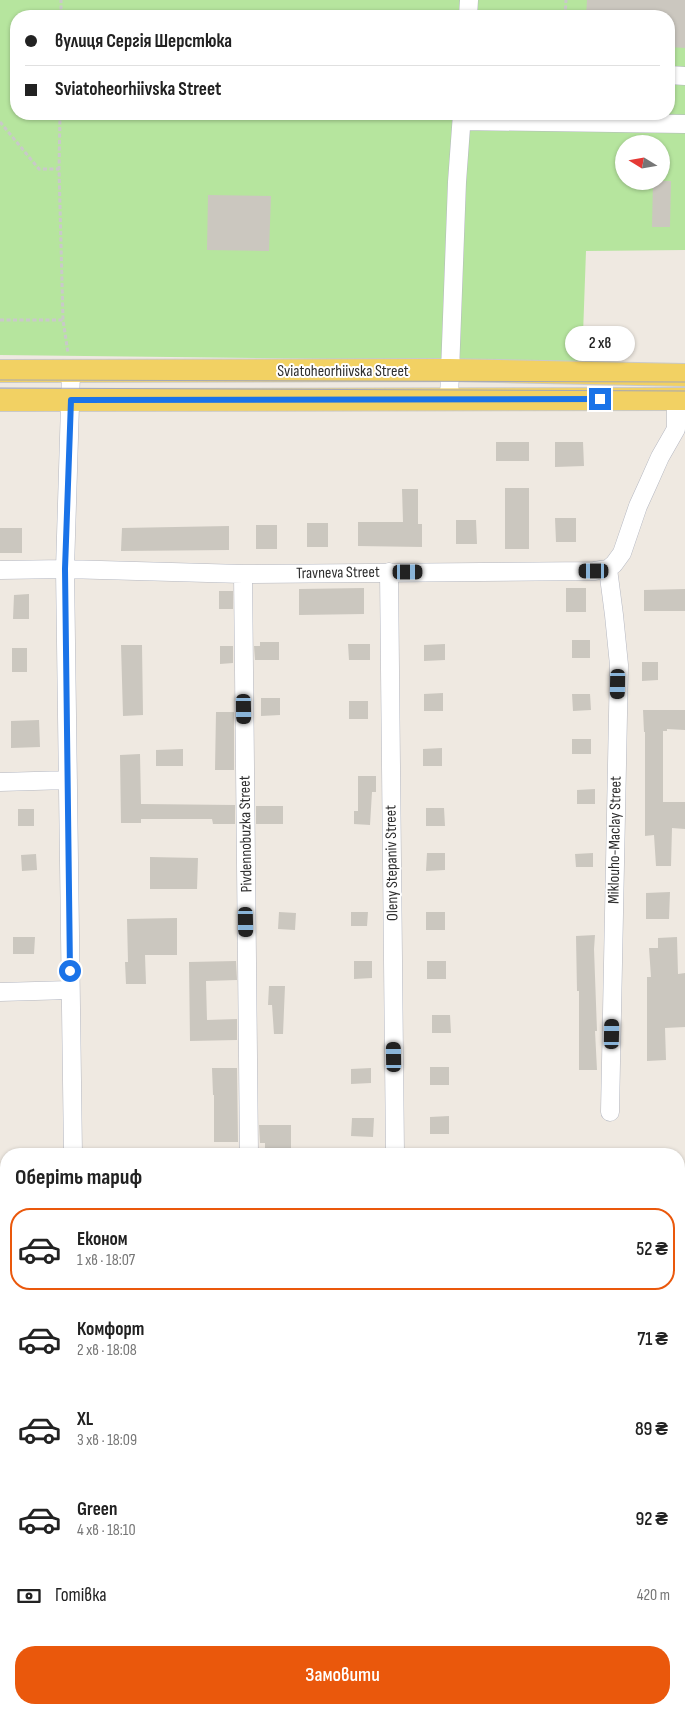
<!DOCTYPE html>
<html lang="uk">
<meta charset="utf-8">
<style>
body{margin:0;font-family:"Sofia Sans Condensed",sans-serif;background:#f6f6f6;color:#222;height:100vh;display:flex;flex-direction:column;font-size:19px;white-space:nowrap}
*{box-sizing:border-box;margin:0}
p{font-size:16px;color:#767676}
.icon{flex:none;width:28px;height:28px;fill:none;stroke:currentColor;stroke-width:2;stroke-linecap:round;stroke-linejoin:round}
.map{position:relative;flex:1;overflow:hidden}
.details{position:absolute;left:0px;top:1148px;width:685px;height:566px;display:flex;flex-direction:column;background:#fff;border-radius:20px 20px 0 0;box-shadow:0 1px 4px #0004}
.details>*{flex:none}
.guide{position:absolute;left:10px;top:10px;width:665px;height:110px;border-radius:20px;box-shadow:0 1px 4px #0004;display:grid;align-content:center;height:110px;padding:0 15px;background:#fff}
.needle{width:32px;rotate:281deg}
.fabs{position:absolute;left:615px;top:135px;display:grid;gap:10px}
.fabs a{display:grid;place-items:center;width:55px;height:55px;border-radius:50%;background:#fff;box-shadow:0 1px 4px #0004;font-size:25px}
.end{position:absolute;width:22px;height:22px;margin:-11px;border:6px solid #1a73e8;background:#fff;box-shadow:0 0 0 2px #fff}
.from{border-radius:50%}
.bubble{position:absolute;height:35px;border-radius:18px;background:#fff;box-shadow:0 1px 4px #0004;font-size:16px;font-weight:600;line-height:35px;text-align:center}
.car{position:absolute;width:15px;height:30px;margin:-15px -8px;border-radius:6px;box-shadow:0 0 4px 1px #0007;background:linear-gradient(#222 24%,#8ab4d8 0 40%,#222 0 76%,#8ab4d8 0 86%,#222 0)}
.guide b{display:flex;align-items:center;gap:18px;height:48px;font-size:19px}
.guide b+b{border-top:1px solid #e0e0e0}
.guide i{width:12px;height:12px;background:#222}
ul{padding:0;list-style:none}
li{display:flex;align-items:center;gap:15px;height:82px;margin:0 10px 8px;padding:0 5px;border:2px solid transparent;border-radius:20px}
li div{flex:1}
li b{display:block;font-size:19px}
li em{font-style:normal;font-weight:600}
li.selected{border-color:#ea580c}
li>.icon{width:45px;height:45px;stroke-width:1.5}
h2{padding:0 15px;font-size:22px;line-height:60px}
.pay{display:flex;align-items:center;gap:12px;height:55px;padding:0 15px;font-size:19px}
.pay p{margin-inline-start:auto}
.cta{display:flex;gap:10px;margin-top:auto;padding:10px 15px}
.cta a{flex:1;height:58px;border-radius:20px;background:#ea580c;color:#fff;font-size:20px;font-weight:600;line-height:58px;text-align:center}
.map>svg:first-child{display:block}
.green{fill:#b6e59e;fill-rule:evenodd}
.building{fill:#cbc7bf}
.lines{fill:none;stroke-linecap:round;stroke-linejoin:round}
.minor-casing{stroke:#b4b7c1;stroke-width:19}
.major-casing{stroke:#c9c9c9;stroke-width:24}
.path{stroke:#c9c9c9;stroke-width:3;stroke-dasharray:4 2.5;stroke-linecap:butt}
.minor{stroke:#fff;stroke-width:18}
.major{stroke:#f2d163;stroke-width:22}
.tram{stroke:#a3a6b8;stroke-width:1}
.route{stroke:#1a73e8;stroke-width:6}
.labels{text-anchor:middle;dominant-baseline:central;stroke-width:4;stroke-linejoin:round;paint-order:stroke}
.street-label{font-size:16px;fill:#2e2e2e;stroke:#fff}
</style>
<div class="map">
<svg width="685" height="1713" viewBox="0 0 685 1713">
<rect width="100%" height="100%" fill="#efe9e1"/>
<!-- green -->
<path class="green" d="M0,0H685V250L586,251L582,362L0,355ZM16,16H669V114H16ZM624,144H661V181H624Z
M685,1365V1713H632L633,1708H679V1406Z"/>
<!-- building -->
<path class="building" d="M587,0H685V48L669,47V16H586Z
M653,181H671L670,227H652Z
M208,195L271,196L269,251L207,250Z
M496,442H529V461H496Z
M555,442H583L584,466L555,467Z
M505,488H529V549H505Z
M402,489H418V524H422V547L358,546V522H403Z
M555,518H576V542H556Z
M456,520H476L477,544H456Z
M307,523H328V547H307Z
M256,525H277V549H256Z
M229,526V550L121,551L122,528Z
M0,528H22V553H0Z
M364,588V614L299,615V589Z
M566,588H586V612H566Z
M685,589V611H644V590Z
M219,591H233V609H219Z
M29,594V619H13L14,595Z
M572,640H590V658H572Z
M260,642H279V660H255L254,646H260Z
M348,644H370V660H349Z
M445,644V660L424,661V645Z
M121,645H142L143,715L123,716Z
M220,646H233V663L220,664Z
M12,648H27V672H12Z
M642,662H658V680L642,681Z
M443,693V711H424V694Z
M572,694H590L591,710L573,711Z
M261,698H280V715L261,716Z
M349,701H368V719H349Z
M643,710H685V730L667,729V731H663V802H685V829L672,828L671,866H656L654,835L645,836V732H644Z
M216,712H234V770H215Z
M39,720L40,747L11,748V721Z
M572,739H591V754H572Z
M442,748V766H423V749Z
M183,749V766H156V750Z
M140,754L141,804L235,805V824H213L212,819H141V823H121L120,755Z
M358,776H376V792H372L370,825L354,824V811H358Z
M595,789V804H577V790Z
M256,806H283V824H256Z
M426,808H444L445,826H426Z
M18,809H34V826H18Z
M427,853H445V870L426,871Z
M593,853V867H576L575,854Z
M36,854L37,870L22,871L21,855Z
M150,857L198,858L197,889H150Z
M670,892L669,919H646V893Z
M279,912L296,913L295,930L278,929Z
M351,912H368L367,926H351Z
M426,912H445V930H426Z
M177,918V955H145L146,984H126L125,962H128L127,919Z
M595,935L594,949L597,1031H595L597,1070H579V991H577L576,936Z
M13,937H35L34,954H13Z
M677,937L678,974L685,973V1027L665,1028L666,1060L647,1061V977H651L649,948H658V938Z
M236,961L237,980L206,981L207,1020L237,1019V1040L190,1041L189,962Z
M354,961H372V978L354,979Z
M427,961H446V979H427Z
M269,986H285L283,1034H274L272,1005H268Z
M432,1015H450L451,1033H432Z
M430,1067H449V1085H430Z
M212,1068H237L238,1142H214V1095H213Z
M371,1068V1083L351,1084V1069Z
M449,1116V1134H430V1117Z
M352,1118H374L373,1137L351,1136Z
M259,1125H291V1149H265V1143H260Z"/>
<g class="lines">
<!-- minor casing -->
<g class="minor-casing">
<path id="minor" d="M468,16L469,0
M669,75L685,76
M462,121L685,124
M71,372L65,569L73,1154
M449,399L457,182L462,114
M608,569L614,615L619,665L610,1112
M0,570L65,569L243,574L594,571L608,569L614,564L622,553L638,506L648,484L660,457L676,429V399
M389,572L395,1154
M243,574L249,1154
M0,782L68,780
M0,992L70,990
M0,1207L6,1206
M0,1419H6
M0,1583L6,1580
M252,1708V1713
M76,1713V1708
M339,1713L340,1708"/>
</g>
<!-- major casing -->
<g class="major-casing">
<path id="major" d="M0,371L449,370L685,375
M0,400L685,399"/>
</g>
<!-- path -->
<path class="path" d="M61,16V0
M565,16L566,0
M60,114L59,169L63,320L68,353
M0,122L39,169H59
M0,320H63
M679,1367L685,1347
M623,1713L624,1708"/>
<!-- minor -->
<use href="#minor" class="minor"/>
<!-- major -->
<use href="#major" class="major"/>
<!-- tram -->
<path class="tram" d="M0,380L685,382
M0,388L685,391"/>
</g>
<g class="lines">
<!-- route -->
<path class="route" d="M70,971L65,569L71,400L600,399"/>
</g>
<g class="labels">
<!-- street labels -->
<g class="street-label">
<text x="343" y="371">Sviatoheorhiivska Street</text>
<text transform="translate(338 573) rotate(-1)">Travneva Street</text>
<text transform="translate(246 834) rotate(-91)">Pivdennobuzka Street</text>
<text transform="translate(615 840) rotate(-89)">Miklouho-Maclay Street</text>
<text transform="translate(392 863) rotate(-91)">Oleny Stepaniv Street</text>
</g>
</g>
</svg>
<div class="fabs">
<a><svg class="needle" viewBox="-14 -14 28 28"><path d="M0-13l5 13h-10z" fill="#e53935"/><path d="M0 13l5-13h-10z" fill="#767676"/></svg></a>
</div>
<i class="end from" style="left:70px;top:971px"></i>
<i class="end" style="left:600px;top:399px"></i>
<div class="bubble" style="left:565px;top:326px;width:70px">2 хв</div>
<i class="car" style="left:594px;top:571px;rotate:270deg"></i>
<i class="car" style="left:408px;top:572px;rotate:90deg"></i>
<i class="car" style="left:618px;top:684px;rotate:181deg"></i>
<i class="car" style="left:244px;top:709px;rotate:179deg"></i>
<i class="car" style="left:246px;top:922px;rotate:179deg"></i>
<i class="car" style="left:612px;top:1034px;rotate:1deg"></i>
<i class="car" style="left:394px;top:1057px;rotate:359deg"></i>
<div class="guide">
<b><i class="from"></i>вулиця Сергія Шерстюка</b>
<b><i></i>Sviatoheorhiivska Street</b>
</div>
<section class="details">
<h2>Оберіть тариф</h2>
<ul>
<li class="selected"><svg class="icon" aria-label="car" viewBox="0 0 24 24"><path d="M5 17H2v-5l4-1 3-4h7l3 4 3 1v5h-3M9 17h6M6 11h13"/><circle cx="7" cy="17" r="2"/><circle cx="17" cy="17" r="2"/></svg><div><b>Економ</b><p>1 хв · 18:07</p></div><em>52 ₴</em></li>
<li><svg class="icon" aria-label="car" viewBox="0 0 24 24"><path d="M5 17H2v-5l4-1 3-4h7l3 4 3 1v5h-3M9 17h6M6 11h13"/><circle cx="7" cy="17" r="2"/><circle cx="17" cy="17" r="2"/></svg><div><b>Комфорт</b><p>2 хв · 18:08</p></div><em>71 ₴</em></li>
<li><svg class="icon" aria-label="car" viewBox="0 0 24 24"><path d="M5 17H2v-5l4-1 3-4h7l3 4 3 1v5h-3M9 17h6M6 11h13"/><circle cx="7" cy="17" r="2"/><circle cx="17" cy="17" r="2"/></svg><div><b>XL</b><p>3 хв · 18:09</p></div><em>89 ₴</em></li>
<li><svg class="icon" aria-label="car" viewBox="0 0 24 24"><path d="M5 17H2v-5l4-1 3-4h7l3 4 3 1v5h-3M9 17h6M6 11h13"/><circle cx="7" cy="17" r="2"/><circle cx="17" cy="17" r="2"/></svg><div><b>Green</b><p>4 хв · 18:10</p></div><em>92 ₴</em></li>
</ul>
<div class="pay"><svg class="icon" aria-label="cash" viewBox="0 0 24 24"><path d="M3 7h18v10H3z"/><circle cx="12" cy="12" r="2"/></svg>Готівка<p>420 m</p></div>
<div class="cta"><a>Замовити</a></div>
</section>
</div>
